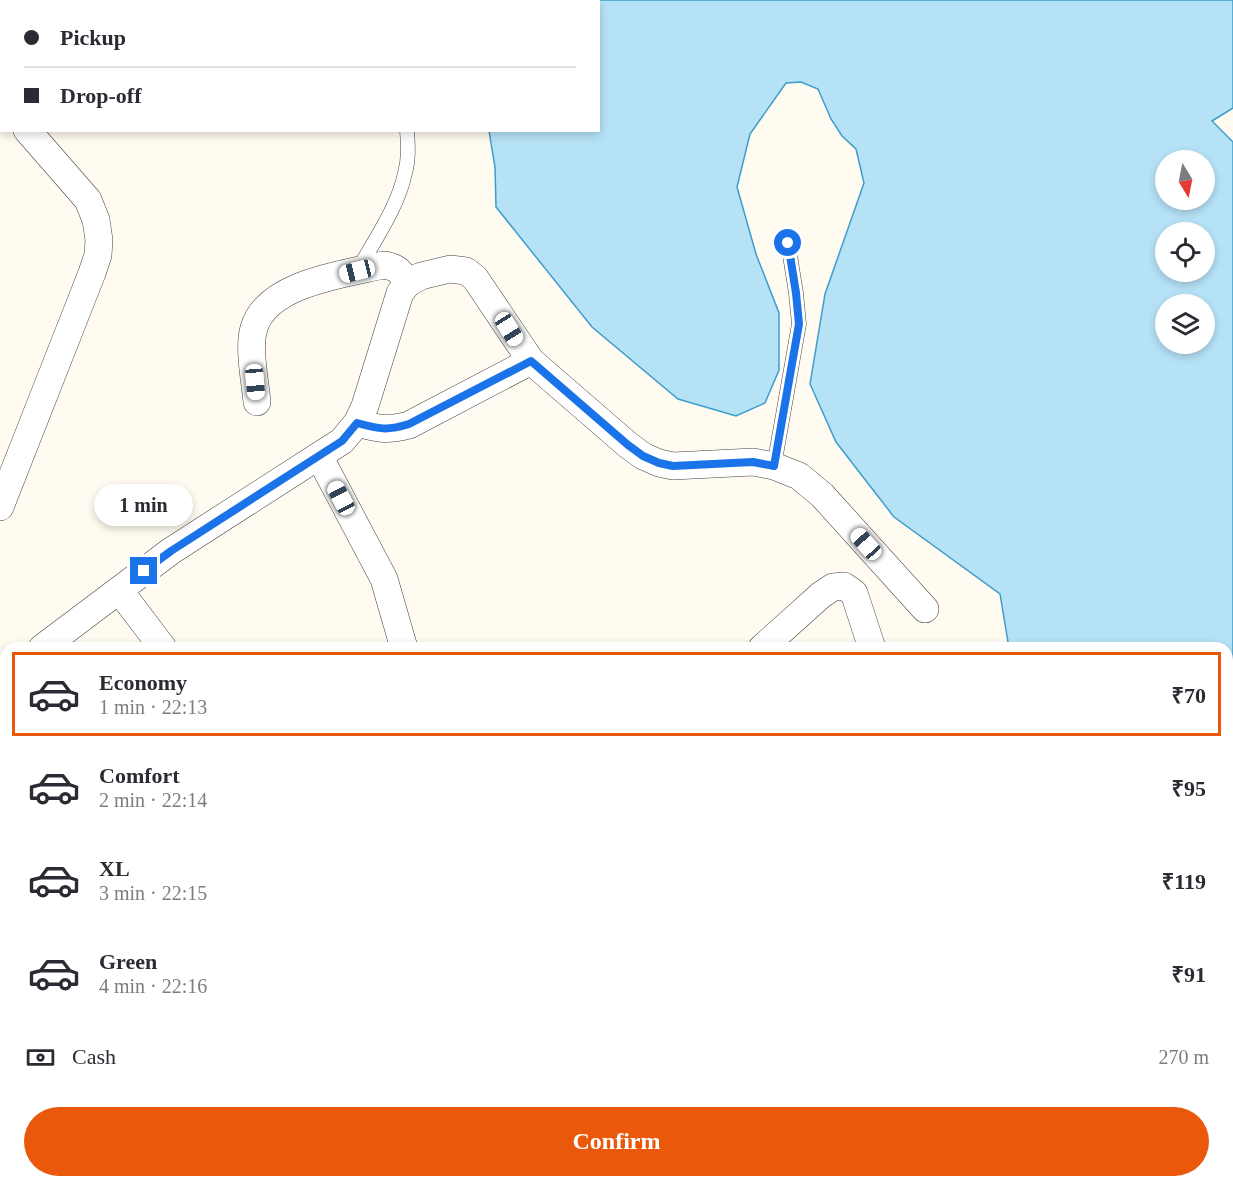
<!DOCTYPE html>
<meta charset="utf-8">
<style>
body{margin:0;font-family:"Times New Roman",serif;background:#f7f7f7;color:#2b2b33;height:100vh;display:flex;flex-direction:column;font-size:22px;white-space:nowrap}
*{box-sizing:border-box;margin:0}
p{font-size:20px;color:#7c7c81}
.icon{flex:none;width:33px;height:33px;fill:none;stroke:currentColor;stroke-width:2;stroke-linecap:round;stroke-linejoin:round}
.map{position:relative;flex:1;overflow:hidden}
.sheet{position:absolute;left:0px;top:642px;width:1233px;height:546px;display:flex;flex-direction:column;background:#fff;border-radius:18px 18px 0 0;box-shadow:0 3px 9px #0003}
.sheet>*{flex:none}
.banner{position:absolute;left:0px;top:0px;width:600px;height:132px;box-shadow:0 3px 9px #0003;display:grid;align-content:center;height:132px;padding:0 24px;background:#fff}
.needle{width:39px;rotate:170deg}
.tools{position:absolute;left:1155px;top:150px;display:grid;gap:12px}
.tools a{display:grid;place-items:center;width:60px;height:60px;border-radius:50%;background:#fff;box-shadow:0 3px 9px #0003;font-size:30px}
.end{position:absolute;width:27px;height:27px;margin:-14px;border:8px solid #1a73e8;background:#fff;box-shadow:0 0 0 3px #fff}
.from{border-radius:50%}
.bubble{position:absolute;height:42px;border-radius:21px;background:#fff;box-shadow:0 3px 9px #0003;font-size:20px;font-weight:700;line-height:42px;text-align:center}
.car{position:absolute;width:18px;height:36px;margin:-18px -9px;border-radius:8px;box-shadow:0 0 4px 2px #0007;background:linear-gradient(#fff 24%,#345 0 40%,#fff 0 76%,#345 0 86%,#fff 0)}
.banner b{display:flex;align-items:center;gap:21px;height:57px;font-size:22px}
.banner b+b{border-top:2px solid #e1e1e2}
.banner i{width:15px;height:15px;background:#2b2b33}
ul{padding:10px 0 0;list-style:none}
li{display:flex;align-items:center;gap:18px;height:84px;margin:0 12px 9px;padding:0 12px;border:3px solid transparent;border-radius:0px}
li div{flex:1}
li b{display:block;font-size:22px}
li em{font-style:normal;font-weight:700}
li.active{border-color:#ea580c}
li>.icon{width:54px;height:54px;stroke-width:1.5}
.pay{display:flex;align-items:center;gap:15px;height:66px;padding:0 24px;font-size:22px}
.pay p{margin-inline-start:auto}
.action{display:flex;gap:12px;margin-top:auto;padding:12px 24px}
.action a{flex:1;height:69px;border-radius:36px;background:#ea580c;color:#fff;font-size:24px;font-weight:700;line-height:69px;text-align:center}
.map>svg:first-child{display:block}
.water{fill:#b6e2f6;stroke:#3d9dcc;stroke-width:1.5;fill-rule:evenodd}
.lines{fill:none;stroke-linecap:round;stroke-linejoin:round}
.service-casing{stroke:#424242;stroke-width:15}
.minor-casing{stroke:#424242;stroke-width:28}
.service{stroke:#fff;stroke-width:14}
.minor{stroke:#fff;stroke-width:27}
.route{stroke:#1a73e8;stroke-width:8}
</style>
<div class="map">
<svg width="1233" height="1188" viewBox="0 0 1233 1188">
<rect width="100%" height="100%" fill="#fffbf1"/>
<!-- water -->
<path class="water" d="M482,0H1233V108L1212,121L1233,142V717L1227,715V648H1009L1000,594L894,517L836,442L810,384L825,294L864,183L856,149L842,136L831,119L818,89L801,82L786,83L750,134L737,187L756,254L779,313V370L765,403L736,416L678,399L592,327L496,207L495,167L489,131L598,130V2L482,1ZM1166,160H1204V200H1166ZM1166,232H1204V272H1166ZM1166,304H1204V344H1166Z"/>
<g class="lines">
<!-- service casing -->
<g class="service-casing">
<path id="service" d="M419,2L420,0
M358,270C375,239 398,207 405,173C409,159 408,145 407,130
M774,466L799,324L796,293L788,243"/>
</g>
<!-- minor casing -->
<g class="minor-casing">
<path id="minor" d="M112,2V0
M0,112L2,111
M257,402C255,381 248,347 254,328C267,283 345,274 383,265C398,267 400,271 408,283
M357,423C379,429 387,431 409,425L531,361
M319,456L384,579L404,648
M0,507L92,273L98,255L99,240L96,220L88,200L27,130
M119,590L163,648
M42,648L171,551L342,441L357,423L365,406L400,293L408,283L421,276L450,269L466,271L475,278L531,361L628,445L643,456L659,463L673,466L753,462L774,466L799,476L822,495L925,609
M762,648L821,595L833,587L844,586L854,593L872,648
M0,680L6,675
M0,707L6,714
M0,941L6,948
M1227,1098L1233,1093
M1227,1177L1233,1181
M198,1182L203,1188
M574,1182L579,1188
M674,1182L679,1188
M804,1182L811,1188
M632,1188L650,1182
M968,1188L972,1182
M1157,1188L1161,1182"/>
</g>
<!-- service -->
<use href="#service" class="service"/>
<!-- minor -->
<use href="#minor" class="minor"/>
</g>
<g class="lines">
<!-- route -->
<path class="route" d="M144,571L171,551L342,441L357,423C379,429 387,431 409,424L531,361L628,445L643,456L659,463L673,466L753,462L774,466L799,324L796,293L788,243"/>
</g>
</svg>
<div class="tools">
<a><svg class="needle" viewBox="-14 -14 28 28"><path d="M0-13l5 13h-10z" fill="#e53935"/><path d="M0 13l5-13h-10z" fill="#7c7c81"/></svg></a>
<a><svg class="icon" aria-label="locate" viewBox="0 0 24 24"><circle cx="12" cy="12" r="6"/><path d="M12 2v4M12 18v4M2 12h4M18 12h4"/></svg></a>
<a><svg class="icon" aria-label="layers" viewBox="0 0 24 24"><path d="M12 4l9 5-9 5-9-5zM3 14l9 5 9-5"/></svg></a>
</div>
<i class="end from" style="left:788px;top:243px"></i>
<i class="end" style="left:144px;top:571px"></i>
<div class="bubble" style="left:94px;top:484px;width:99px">1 min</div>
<i class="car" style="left:357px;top:271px;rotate:256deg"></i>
<i class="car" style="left:509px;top:329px;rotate:148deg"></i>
<i class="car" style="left:255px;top:382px;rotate:175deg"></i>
<i class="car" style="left:341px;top:498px;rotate:332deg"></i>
<i class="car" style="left:866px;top:544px;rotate:318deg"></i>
<div class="banner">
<b><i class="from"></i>Pickup</b>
<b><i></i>Drop-off</b>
</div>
<section class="sheet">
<ul>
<li class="active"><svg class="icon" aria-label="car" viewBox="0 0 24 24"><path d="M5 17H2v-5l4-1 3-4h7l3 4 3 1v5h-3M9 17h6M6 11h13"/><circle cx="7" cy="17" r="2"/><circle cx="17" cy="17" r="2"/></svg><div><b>Economy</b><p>1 min · 22:13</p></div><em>₹70</em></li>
<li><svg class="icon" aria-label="car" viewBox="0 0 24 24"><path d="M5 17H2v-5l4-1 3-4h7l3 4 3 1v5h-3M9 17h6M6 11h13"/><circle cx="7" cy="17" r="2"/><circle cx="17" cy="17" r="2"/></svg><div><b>Comfort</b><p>2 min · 22:14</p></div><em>₹95</em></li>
<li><svg class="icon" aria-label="car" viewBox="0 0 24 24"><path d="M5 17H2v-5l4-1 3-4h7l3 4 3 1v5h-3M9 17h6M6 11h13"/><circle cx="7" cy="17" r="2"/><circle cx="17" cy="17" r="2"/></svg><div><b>XL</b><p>3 min · 22:15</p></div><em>₹119</em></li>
<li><svg class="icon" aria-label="car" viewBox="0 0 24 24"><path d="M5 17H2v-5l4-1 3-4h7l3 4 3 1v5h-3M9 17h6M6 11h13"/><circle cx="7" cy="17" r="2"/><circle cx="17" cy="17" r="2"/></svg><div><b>Green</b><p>4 min · 22:16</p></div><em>₹91</em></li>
</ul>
<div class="pay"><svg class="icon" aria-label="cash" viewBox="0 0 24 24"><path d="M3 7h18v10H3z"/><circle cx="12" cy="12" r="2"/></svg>Cash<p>270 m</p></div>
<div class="action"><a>Confirm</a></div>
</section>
</div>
